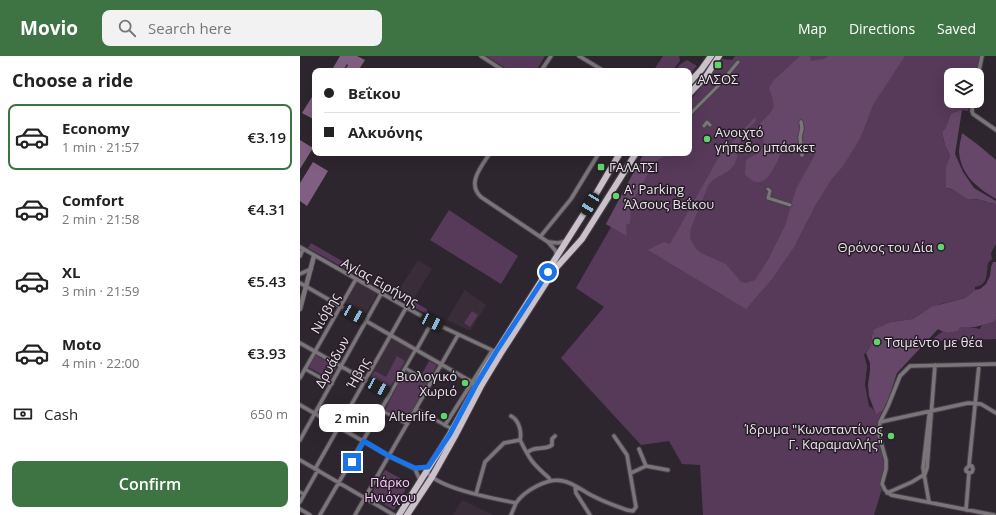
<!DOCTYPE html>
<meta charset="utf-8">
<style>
body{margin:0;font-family:"Open Sans",sans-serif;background:#f2f2f2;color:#222;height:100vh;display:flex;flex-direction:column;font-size:15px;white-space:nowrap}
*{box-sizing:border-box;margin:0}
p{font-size:13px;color:#767676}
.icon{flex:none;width:22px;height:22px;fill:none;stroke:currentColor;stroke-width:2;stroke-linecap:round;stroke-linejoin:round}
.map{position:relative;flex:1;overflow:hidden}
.drawer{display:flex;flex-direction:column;background:#fff;width:300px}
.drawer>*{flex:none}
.top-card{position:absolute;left:12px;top:12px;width:380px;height:88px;border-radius:8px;box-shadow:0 4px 16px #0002;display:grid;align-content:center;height:88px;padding:0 12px;background:#fff}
.fabs{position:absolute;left:644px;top:12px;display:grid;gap:8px}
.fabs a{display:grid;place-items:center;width:40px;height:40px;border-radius:8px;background:#fff;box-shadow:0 4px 16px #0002;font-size:20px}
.end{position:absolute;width:18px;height:18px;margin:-9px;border:5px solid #1a73e8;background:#fff;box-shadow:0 0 0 2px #fff}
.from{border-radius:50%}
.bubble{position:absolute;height:28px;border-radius:8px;background:#fff;box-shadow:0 4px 16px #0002;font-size:13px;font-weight:600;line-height:28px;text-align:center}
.car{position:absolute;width:12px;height:24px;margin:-12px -6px;border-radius:5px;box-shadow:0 0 3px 1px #0007;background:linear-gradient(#222 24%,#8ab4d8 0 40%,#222 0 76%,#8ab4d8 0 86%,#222 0)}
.top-card b{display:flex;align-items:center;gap:14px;height:38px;font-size:15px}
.top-card b+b{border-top:1px solid #e0e0e0}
.top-card i{width:10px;height:10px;background:#222}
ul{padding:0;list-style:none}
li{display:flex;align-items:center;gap:12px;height:66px;margin:0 8px 6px;padding:0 4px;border:2px solid transparent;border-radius:8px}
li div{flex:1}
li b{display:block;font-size:15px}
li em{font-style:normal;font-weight:600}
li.current{border-color:#3e7343}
li>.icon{width:36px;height:36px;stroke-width:1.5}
h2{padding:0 12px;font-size:18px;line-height:48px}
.pay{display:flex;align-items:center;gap:10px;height:44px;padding:0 12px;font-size:15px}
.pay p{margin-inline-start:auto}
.cta{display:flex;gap:8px;margin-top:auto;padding:8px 12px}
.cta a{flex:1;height:46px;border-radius:8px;background:#3e7343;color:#fff;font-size:16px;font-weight:600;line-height:46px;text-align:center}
header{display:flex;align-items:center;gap:24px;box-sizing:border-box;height:56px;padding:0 20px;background:#3e7343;color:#fff}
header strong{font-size:19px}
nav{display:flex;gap:22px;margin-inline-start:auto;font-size:14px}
.search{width:280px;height:36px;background:#f2f2f2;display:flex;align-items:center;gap:10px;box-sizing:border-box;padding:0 14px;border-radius:8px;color:#767676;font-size:15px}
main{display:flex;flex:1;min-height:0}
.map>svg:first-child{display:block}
.built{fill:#3a2d3a}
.green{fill:#573959}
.forest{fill:#674769}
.water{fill:#815f82}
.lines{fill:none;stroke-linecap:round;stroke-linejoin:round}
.pedestrian-casing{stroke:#484149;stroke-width:5}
.minor-casing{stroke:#484149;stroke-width:5.5}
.tertiary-casing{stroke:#484149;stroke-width:6}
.primary-casing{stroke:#484149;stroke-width:8}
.pedestrian{stroke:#797579;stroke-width:3}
.minor{stroke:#797579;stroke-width:3.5}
.tertiary{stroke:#797579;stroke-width:4.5}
.primary{stroke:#cac1ca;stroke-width:6}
.route{stroke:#1a73e8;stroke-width:5}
.poi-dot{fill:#60d56b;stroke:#251c25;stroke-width:1.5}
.labels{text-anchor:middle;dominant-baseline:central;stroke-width:3;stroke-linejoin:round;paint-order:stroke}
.poi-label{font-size:13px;fill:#ebe5eb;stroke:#251c25;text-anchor:start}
.street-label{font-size:13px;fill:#ebe5eb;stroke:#251c25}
.park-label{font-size:13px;fill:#fccffd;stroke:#251c25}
</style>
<header>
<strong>Movio</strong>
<div class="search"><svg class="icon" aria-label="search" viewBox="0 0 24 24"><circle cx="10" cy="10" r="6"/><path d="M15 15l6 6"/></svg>Search here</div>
<nav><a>Map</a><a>Directions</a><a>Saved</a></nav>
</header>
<main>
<section class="drawer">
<h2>Choose a ride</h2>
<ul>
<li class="current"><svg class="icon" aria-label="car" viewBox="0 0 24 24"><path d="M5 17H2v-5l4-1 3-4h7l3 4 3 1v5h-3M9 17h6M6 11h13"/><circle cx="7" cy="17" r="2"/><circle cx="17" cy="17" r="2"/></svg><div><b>Economy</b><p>1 min · 21:57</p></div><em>€3.19</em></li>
<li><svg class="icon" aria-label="car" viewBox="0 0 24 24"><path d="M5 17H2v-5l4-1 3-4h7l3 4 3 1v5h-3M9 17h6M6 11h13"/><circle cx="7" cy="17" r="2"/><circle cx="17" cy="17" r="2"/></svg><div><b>Comfort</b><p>2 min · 21:58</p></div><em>€4.31</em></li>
<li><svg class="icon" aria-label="car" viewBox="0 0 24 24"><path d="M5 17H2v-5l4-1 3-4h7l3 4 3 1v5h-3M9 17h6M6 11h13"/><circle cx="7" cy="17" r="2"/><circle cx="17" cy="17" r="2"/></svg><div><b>XL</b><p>3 min · 21:59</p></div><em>€5.43</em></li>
<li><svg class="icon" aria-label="car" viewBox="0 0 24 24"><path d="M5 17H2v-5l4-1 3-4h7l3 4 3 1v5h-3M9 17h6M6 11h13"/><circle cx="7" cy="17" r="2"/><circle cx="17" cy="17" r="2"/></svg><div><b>Moto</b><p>4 min · 22:00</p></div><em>€3.93</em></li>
</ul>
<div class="pay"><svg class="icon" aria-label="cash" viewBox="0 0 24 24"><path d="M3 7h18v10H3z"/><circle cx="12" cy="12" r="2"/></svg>Cash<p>650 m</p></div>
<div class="cta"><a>Confirm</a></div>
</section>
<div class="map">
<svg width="696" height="459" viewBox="0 0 696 459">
<rect width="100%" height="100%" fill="#2e262f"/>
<!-- built -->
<path class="built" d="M118,204L132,213L112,245L97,237Z
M57,225L78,236L65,259L44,247L48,243Z
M165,234L186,249L170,275L147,264Z
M91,281L113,293L90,334L69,322Z
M162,444L185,455L193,459H153Z"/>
<!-- green -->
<path class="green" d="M186,0H245L236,15H210Z
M363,0H379L380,5L372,15H353Z
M435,0H680L676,19H651V45H670L668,55L662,54L651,57L646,71L642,76L645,89L650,99L646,111V132L657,135L671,144H681L692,148H696V188L691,197L692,203L688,207C686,217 689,229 675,231V234L665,242L641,248L622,257L613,263L591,266L572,280L571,289L564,299L567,310L565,329L569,350L573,353L576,359L583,354C569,379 582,382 584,406C585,414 582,423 580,431L582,433L574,459H403L400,409L382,408L369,385L341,389L261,302L304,251L276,232L311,171L306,168L344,97H389V45L405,27L422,3L432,4Z
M387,4L397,10L389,19V15H377C377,10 382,7 387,4Z
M149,154L218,200L201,228L130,184Z
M11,187L61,216L55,218L8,192Z
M105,241L127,253V257H125L104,246L103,243Z
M172,255L178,259L170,271L164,267Z
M696,263V283L634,285L635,281L642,276C650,277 654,272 661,271C668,270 674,272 680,273L682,269L694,266Z
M16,297L37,310L30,323L8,311Z
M97,300L105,305L90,331L71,321L75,315L86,321Z
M129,305L137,309L130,322L122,318Z
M105,314L128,327L107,366L85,354Z
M85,414L109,427L94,454L70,440Z"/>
<!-- forest -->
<path class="forest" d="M500,0H510L511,5L524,3L528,0H605L573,49L560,83L543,110L531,124L516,148L494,191L472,223L446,253L348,194L364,186L370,188L420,99L455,61L456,65C450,71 443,76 441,84C438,92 438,102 434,109C428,119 414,119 408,130L391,172L390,182L395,192L401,197L426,208L441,226L446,227L455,224L468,204L485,170L496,133L515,99L510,94L500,96L498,94H490L485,88C477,104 466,143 445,118L446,104C468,91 465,90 460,67C476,53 476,52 469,32L474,24Z
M662,54L655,98L663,116L674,132L696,145V148C690,148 686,145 681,144C676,143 672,144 668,143C660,139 656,133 646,132V111L650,99L645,89L642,76L646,71L651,57Z
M662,77L677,88L696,104V143C678,132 661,120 659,96C659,90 661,83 662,77Z
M344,97H381L382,99C369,103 366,95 353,109L332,146L331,151L330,167L326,169L327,180L306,168Z
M693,206H696V263L694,266L675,271H660L659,274C651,277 645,278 638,273L597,317L588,344L583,354L576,359L569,340L568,329L570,315V307L566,297L571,289L572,279L574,278L573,274L591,266L613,263L631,251L665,242L675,234L680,233L686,228L690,220L691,211Z"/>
<!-- water -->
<path class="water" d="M40,0H57L65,4L58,15H44L48,9L47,8L43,15H37L33,12Z
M15,36V64L2,57Z
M0,84L13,92L0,113Z
M13,106L28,115L7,150L0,145V127Z"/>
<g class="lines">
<!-- pedestrian casing -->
<g class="pedestrian-casing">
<path id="pedestrian" d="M389,59L419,29L438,6
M404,70L407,66L410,69
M468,133L470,135L468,142L490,149
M105,312L131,327
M5,313L32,328
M90,338L116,293
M116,353L152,373
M81,354L107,368
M0,436L4,438"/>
</g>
<!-- minor casing -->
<g class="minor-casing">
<path id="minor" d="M181,0L204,15
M279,0L304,15
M241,15L251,0
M677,25L682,0
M673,45L672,55L673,58L696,74
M501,66L502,72L500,81L502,99
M190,97C182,110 166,127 181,141L248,186L255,194L257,199
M240,181L271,143L299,97
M249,186L258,187L266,185
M0,191L132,266L196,296
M0,200L3,193
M0,218L11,213
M0,227L172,326L175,329
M0,287L90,338L20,459
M117,293L132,266
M0,322L56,223
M0,349L89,400L115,413L128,411
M211,360C219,364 222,376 220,384
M580,366L668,347L681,348L696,357
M145,369L192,295
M0,384L81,238
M227,397C234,389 244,395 252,389V383L255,380
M0,404L94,459
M346,410L368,414
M669,410L679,309
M15,413L106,252
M115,413L120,424
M126,414C134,432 196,443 216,447C224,435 248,421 263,425C274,427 284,436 293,440C304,446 316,450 327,454L333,455L336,451L327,399L314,380
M331,417L346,410L339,393
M275,430L276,437L290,459
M587,437L612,426L625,418L627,412L635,309
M176,438L185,406L204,387L220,384C230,404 232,407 249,422L250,425
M0,446L18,414
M629,446L623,412L629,360L631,356
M0,453L10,459
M666,454L669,417L666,415V413L669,410H672L673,413L672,416L669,417
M55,459L158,279
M211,459L216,447
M694,459L591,439L585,434L582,428L586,413V404L579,379L580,366L588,350L600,320L610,310L696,308"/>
</g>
<!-- tertiary casing -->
<g class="tertiary-casing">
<path id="tertiary" d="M0,253L14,200"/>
</g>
<!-- primary casing -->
<g class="primary-casing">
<path id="primary" d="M389,27L401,14L411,0
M389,38L407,19L419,0
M99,459L150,378L186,312L290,148L320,97
M107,459L132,421L155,380L181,330L201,297L255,213L282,183L336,97"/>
</g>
<!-- pedestrian -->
<use href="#pedestrian" class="pedestrian"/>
<!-- minor -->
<use href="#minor" class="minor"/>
<!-- tertiary -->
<use href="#tertiary" class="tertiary"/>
<!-- primary -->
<use href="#primary" class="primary"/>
</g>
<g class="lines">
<!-- route -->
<path class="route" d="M52,406L64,385L89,400L115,412L128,411L150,378L176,329L196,296L248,216"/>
</g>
<!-- markers -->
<g class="poi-dot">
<rect x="414" y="5" width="8" height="8" rx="2"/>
<circle cx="407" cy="83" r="4"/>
<rect x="297" y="107" width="8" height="8" rx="2"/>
<circle cx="316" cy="140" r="4"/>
<circle cx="641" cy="191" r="4"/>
<circle cx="577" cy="286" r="4"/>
<circle cx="165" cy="327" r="4"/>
<circle cx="144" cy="360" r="4"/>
<circle cx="591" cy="380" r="4"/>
</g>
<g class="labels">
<!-- poi labels -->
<g class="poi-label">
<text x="418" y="23" text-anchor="middle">ΑΛΣΟΣ</text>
<text x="415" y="76">Ανοιχτό<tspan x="415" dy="15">γήπεδο μπάσκετ</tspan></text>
<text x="309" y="111">ΓΑΛΑΤΣΙ</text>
<text x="324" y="133">Α' Parking<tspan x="324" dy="15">Άλσους Βεΐκου</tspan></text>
<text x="633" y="191" text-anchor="end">Θρόνος του Δία</text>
<text x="585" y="286">Τσιμέντο με θέα</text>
<text x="157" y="320" text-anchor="end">Βιολογικό<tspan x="157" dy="15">Χωριό</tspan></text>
<text x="136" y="360" text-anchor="end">Alterlife</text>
<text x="583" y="373" text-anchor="end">Ίδρυμα "Κωνσταντίνος<tspan x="583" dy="15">Γ. Καραμανλής"</tspan></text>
</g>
<!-- street labels -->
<g class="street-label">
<text transform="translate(80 226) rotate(29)">Αγίας Ειρήνης</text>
<text transform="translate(25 257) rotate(-60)">Νιόβης</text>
<text transform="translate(32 306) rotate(-61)">Δρυάδων</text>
<text transform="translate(58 317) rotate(-61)">Ήβης</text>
</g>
<!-- park labels -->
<g class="park-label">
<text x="90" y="426">Πάρκο<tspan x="90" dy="15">Ηνιόχου</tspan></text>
</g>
</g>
</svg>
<div class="fabs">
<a><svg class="icon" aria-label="layers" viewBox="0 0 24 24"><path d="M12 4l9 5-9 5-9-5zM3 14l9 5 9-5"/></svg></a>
</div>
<i class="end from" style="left:248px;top:216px"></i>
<i class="end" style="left:52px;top:406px"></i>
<div class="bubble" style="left:19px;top:348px;width:66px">2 min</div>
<i class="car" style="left:290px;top:148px;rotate:212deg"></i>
<i class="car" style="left:54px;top:258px;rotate:120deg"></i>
<i class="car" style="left:132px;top:266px;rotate:117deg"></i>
<i class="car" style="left:78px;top:331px;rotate:119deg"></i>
<div class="top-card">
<b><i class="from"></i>Βεΐκου</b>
<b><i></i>Αλκυόνης</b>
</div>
</div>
</main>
